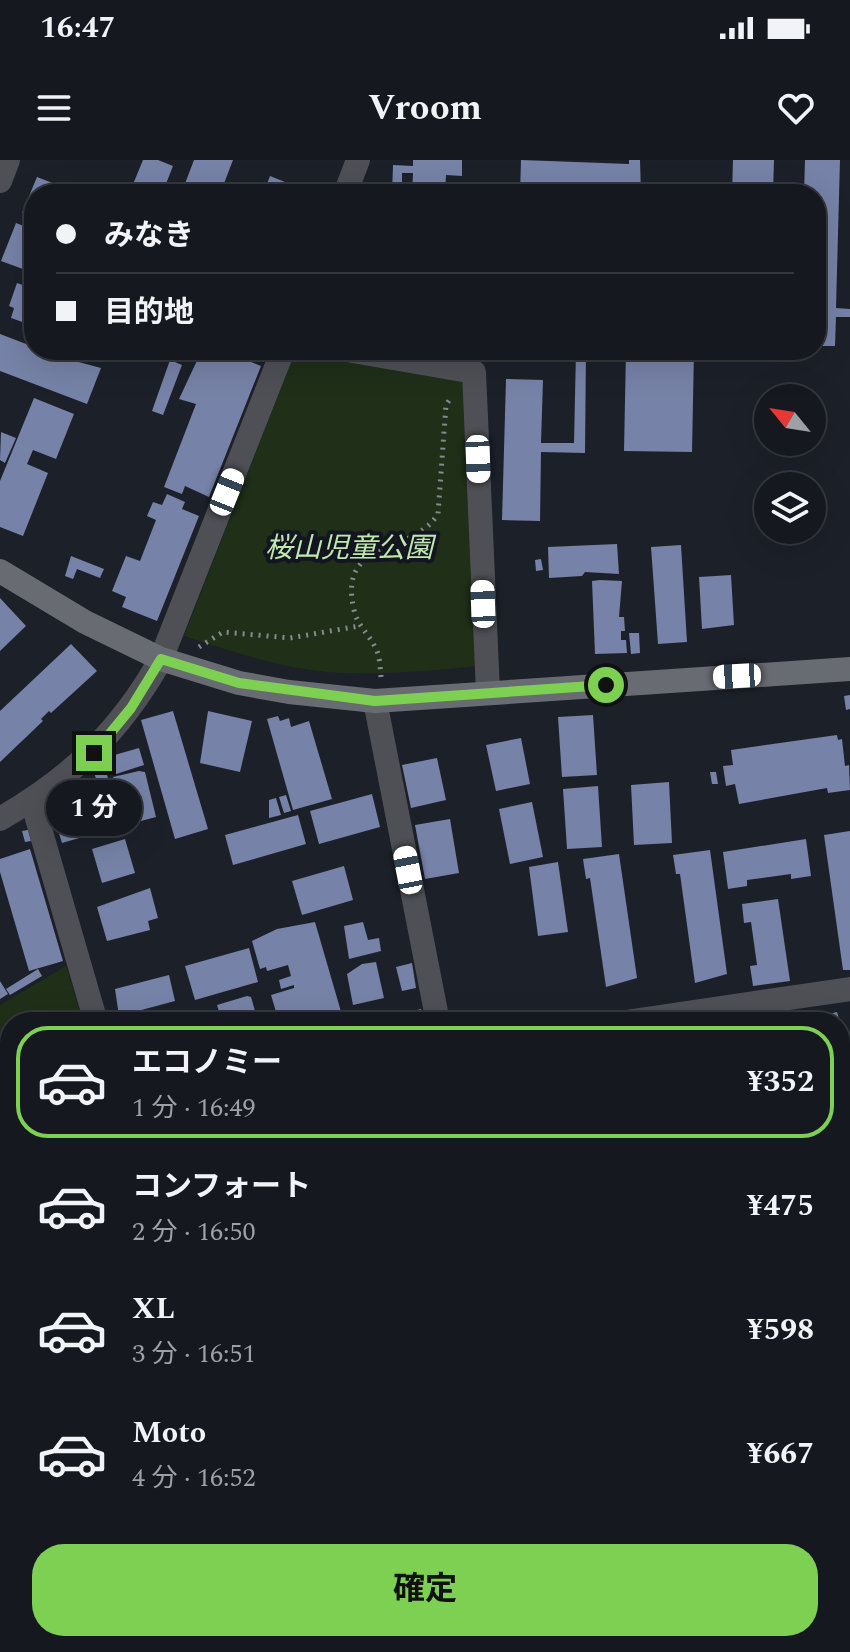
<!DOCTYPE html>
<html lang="ja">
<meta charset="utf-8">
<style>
body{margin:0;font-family:Spectral,"Noto Sans JP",serif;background:#22252c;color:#f1f3f6;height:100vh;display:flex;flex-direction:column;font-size:30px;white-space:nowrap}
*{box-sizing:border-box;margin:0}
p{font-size:26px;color:#9da0a4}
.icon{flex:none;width:44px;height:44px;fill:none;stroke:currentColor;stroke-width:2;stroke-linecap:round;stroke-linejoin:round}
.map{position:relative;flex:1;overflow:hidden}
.sheet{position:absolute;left:0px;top:852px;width:850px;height:640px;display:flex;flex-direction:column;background:#15181f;border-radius:32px 32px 0 0;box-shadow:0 8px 32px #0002,0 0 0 2px #34373d}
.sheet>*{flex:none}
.guide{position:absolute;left:24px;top:24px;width:802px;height:176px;border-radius:32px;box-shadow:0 8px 32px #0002,0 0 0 2px #34373d;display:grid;align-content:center;height:176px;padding:0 32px;background:#15181f}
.needle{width:52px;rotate:300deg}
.controls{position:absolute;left:754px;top:224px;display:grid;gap:16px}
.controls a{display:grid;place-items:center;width:72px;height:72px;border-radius:50%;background:#15181f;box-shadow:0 8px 32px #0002,0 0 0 2px #34373d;font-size:40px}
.end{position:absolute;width:36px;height:36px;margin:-18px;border:10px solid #7ed053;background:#111;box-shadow:0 0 0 4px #111}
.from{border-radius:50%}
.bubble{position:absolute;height:56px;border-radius:28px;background:#15181f;box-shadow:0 8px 32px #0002,0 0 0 2px #34373d;font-size:26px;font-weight:700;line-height:56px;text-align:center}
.car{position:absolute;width:24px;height:48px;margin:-24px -12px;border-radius:10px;box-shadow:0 0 6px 2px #0007;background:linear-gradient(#fff 24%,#345 0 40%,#fff 0 76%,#345 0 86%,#fff 0)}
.guide b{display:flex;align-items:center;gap:28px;height:76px;font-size:30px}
.guide b+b{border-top:2px solid #34373d}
.guide i{width:20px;height:20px;background:#f1f3f6}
ul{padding:14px 0 0;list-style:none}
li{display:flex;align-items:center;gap:24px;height:112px;margin:0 16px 12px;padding:0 16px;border:4px solid transparent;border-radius:32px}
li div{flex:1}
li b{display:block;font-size:30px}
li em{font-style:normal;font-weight:700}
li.active{border-color:#7ed053}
li>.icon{width:72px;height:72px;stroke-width:1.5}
.button{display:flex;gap:16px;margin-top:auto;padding:16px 32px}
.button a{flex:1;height:92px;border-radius:32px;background:#7ed053;color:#111;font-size:32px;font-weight:700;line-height:92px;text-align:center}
.status{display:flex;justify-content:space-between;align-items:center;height:56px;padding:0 40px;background:#15181f;direction:ltr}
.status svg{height:22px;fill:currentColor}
header{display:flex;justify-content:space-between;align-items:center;height:104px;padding:0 32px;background:#15181f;font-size:36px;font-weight:700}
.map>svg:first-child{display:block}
.green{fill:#1f2f18}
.building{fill:#7682a7}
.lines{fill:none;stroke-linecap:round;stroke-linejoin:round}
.path{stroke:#868991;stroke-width:5;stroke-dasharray:2 6;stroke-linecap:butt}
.street{stroke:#4f5055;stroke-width:24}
.secondary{stroke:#696b73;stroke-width:24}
.highway{stroke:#8f93a0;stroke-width:24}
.route{stroke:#7ed053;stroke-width:10}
.labels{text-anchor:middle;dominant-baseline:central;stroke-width:8;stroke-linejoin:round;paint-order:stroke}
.park-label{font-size:28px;font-style:italic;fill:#c0e8ae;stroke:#131620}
</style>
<div class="status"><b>16:47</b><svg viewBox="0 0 49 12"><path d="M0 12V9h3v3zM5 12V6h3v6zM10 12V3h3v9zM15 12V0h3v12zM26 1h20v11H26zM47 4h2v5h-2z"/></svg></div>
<header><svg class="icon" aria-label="menu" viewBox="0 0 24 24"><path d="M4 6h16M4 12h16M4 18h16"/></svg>Vroom<svg class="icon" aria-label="heart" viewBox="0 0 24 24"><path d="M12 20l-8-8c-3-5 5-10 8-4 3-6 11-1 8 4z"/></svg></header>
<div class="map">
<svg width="850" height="1492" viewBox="0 0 850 1492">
<rect width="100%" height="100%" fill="#1c2029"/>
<!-- green -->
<path class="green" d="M304,195L459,220L467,227L477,506C428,511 378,516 328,512C280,508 230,491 184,476L291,202Z
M66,806L83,862H10V975L0,958V845Z"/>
<!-- building -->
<path class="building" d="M143,0H158L173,6L162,34H129Z
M194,0H233L220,34H181Z
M413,0H462V16L446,15L445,34H412L413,13H402V34H392L393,5L413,6Z
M521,0L629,4V0H640L641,34H520Z
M733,0H774L773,34H732Z
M805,0H840L836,148L850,149V157H836L835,186H816V34H804Z
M270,16L300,28L297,34H263Z
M37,17L63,27L61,32L66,34H34V58L22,53Z
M16,63L34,70L31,112L1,101Z
M17,123L34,129V166L11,158L14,148L9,146Z
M0,174L34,187V190L101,208L87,244L0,211Z
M202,190H222L261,206L209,337L185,326L182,334L164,327L196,244L179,239Z
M576,190H586L585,293L541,292L540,361L502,360L506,219L543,220L541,283H574Z
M626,190H694L692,292L624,291Z
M170,200L182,205L163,255L152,251Z
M34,238L74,254L56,299L33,290L27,304L48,313L23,376L0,367V321Z
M1,272L16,278L5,303L0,300Z
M167,334L185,342L182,349L199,356L157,461L122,447L126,437L112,431L126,396L140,401L156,360L147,356L153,342L162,345Z
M617,384L619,414L585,412L582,416L549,418L548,387Z
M681,385L687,482L658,484L651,387Z
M71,396L104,409L100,418L77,409L73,419L65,416Z
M541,399L543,410L536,411L535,400Z
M731,415L734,465L702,469L699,417Z
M600,420L622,421L619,457H624L625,471H621V480H626L627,493L595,494L592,421Z
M0,438L26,466L0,491Z
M629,473H639L640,493L631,494Z
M71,484L97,511L51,553L49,551L41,559L43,561L0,602V551Z
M850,535V549L846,550L844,536Z
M173,551L208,669L175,679L141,560Z
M208,551L252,561L240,612L200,603Z
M593,555L597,615L562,617L558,557Z
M278,556L280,561L289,558L291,567L309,561L332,639L293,650L267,559Z
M837,575L838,580L842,579L845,606L849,605L850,630L828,633L827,628L739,644L735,624L726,626L723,606L733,605L731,590Z
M521,578L530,624L496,631L486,585Z
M139,588L144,605L116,614L111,596Z
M437,598L446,640L411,648L402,605Z
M104,605L112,632L101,635L93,609Z
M139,611L145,612L156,657L126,665L113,617Z
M710,612H716L718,624H712Z
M669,622L672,683L634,685L631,625Z
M598,626L602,687L567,689L563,629Z
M372,634L380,667L319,684L310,651Z
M286,635L291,651L284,653L279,637Z
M276,638L281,655L269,658V640Z
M110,641L117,667L62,683L54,657Z
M532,642L543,697L510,704L499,649Z
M298,655L306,684L233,705L225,675Z
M450,659L459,713L425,719L415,665Z
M28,670L31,681L25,682L22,671Z
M850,671V810H843L824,675Z
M125,679L135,713L102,723L92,689Z
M806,679L811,716L791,719V714L747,720V726L728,729L723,692Z
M30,689L63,801L29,811L0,712V699Z
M710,690L727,814L695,823L680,714H676L673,695Z
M619,694L637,818L606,827L590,718L586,719L583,699Z
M558,702L568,772L538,776L529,707Z
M344,706L353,740L302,755L292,721Z
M150,728L158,758L148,761L150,770L107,781L97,747Z
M778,739L790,821L753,826L750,806L757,805L751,762L744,763L742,744Z
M315,762L344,862H279L271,835L294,828V825L281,829L279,820L291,816L288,805L267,811L266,807L260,809L252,781L277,769Z
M363,762L368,780L379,778L381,791L349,799L344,766Z
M249,788L258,822L195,840L185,806Z
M376,802L384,838L353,845L347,814L362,804Z
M412,803L416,828L402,831L396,807Z
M38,809L42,816L10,835L6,829Z
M169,815L175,841L119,856L115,829Z
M0,821L8,834L0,839Z
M247,836L251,837L257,858L255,862H222L217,845Z
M421,849L424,862H416L413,851Z
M837,852L840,862H807L806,859Z
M404,853L406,862H376V861Z
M841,870L850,910V973L840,975Z
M840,1046L846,1066L840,1067Z
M10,1147V1186L0,1190V1150Z
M841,1379L850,1412L840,1415V1380Z
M465,1482H483L486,1491L494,1488L495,1492H451L449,1487Z
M536,1482H565L568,1492H540Z"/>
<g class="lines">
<!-- path -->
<path class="path" d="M199,487L223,472L290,478L359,466
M381,517C380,507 380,495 375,487C368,473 357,465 354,450C337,377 411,397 438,354L446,245L452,236"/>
<!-- street -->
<path class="street" d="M0,21L8,0
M345,34L358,0
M347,190L474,212L488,532
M375,541L438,862
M32,641L96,862
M0,659C72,617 120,572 161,499L283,190
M626,862L850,829
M0,1049L10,1043
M840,1131L850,1129
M0,1379L10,1375
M807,1492L850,1480"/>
<!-- secondary -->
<path class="secondary" d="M0,411L85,462L161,499L239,523L289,532L375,541L850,509
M0,1445L10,1453
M50,1482L63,1492"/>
<!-- highway -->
<path class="highway" d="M840,1288L850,1286
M840,1329L850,1326
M177,1492L206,1482
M289,1492L317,1482"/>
</g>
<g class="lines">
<!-- route -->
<path class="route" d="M94,593L131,548L161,499L239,523L375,541L606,525"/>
</g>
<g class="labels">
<!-- park labels -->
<g class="park-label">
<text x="349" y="388">桜山児童公園</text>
</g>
</g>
</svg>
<div class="controls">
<a><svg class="needle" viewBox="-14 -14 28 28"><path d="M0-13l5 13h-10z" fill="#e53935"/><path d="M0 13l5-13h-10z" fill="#9da0a4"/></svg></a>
<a><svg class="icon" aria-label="layers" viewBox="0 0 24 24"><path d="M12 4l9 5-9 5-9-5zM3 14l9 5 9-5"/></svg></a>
</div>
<i class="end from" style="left:606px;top:525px"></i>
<i class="end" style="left:94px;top:593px"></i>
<div class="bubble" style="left:46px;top:620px;width:96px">1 分</div>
<i class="car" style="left:478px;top:299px;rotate:178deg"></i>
<i class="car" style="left:227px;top:332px;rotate:22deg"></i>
<i class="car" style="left:483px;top:444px;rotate:358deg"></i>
<i class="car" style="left:737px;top:516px;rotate:267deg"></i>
<i class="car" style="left:408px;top:710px;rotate:349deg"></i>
<div class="guide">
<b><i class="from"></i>みなき</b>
<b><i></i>目的地</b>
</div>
<section class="sheet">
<ul>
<li class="active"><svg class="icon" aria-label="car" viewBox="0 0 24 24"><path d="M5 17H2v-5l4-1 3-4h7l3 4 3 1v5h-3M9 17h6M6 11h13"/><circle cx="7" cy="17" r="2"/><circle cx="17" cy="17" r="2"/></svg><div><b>エコノミー</b><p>1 分 · 16:49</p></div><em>¥352</em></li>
<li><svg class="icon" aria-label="car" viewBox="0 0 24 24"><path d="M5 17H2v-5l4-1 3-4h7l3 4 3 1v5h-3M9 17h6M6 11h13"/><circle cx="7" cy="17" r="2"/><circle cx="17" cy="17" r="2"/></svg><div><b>コンフォート</b><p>2 分 · 16:50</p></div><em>¥475</em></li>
<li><svg class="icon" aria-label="car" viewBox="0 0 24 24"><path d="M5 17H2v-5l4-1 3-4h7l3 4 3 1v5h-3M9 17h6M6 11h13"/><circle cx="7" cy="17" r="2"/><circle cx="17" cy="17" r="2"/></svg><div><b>XL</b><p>3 分 · 16:51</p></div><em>¥598</em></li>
<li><svg class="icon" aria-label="car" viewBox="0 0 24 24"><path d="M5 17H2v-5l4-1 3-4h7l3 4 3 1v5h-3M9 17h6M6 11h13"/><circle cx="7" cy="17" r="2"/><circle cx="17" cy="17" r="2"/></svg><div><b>Moto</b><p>4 分 · 16:52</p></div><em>¥667</em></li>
</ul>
<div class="button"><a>確定</a></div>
</section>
</div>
